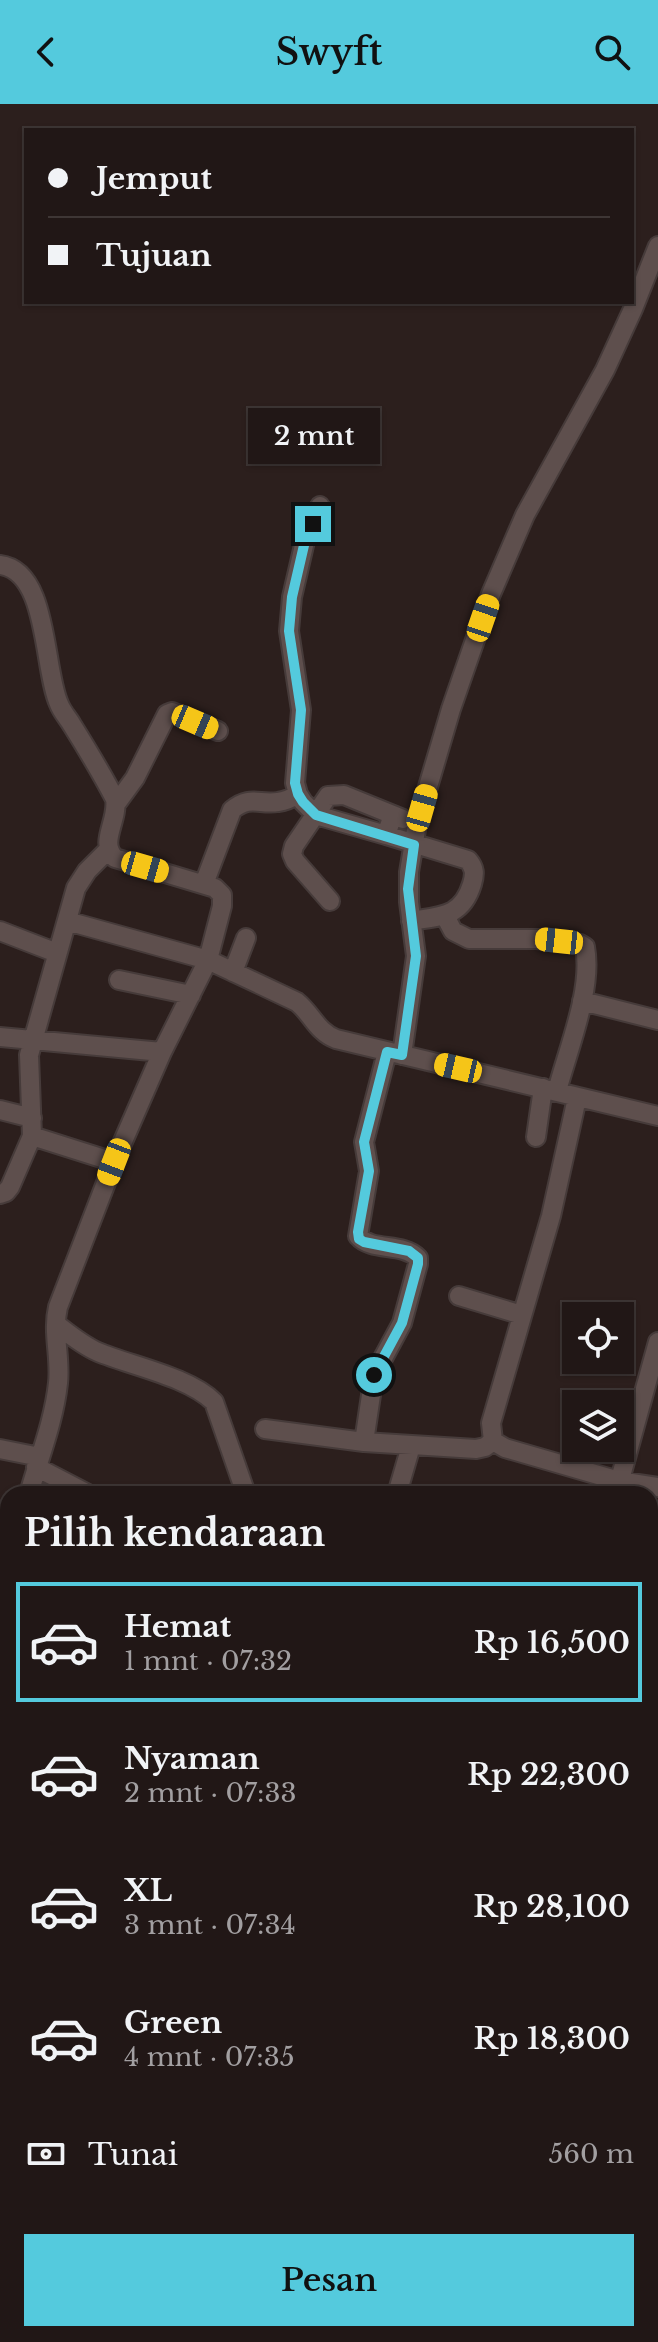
<!DOCTYPE html>
<html lang="id">
<meta charset="utf-8">
<style>
body{margin:0;font-family:"Libre Baskerville",serif;background:#2d2423;color:#f1f3f6;height:100vh;display:flex;flex-direction:column;font-size:30px;white-space:nowrap}
*{box-sizing:border-box;margin:0}
p{font-size:26px;color:#a29fa1}
.icon{flex:none;width:44px;height:44px;fill:none;stroke:currentColor;stroke-width:2;stroke-linecap:round;stroke-linejoin:round}
.map{position:relative;flex:1;overflow:hidden}
.drawer{position:absolute;left:0px;top:1382px;width:658px;height:856px;display:flex;flex-direction:column;background:#211716;border-radius:24px 24px 0 0;box-shadow:0 2px 6px #0004,0 0 0 2px #3e3635}
.drawer>*{flex:none}
.banner{position:absolute;left:24px;top:24px;width:610px;height:176px;border-radius:0px;box-shadow:0 2px 6px #0004,0 0 0 2px #3e3635;display:grid;align-content:center;height:176px;padding:0 24px;background:#211716}
.controls{position:absolute;left:562px;top:1198px;display:grid;gap:16px}
.controls a{display:grid;place-items:center;width:72px;height:72px;border-radius:0px;background:#211716;box-shadow:0 2px 6px #0004,0 0 0 2px #3e3635;font-size:40px}
.end{position:absolute;width:36px;height:36px;margin:-18px;border:10px solid #54cadd;background:#111;box-shadow:0 0 0 4px #111}
.from{border-radius:50%}
.bubble{position:absolute;height:56px;border-radius:0px;background:#211716;box-shadow:0 2px 6px #0004,0 0 0 2px #3e3635;font-size:26px;font-weight:600;line-height:56px;text-align:center}
.car{position:absolute;width:24px;height:48px;margin:-24px -12px;border-radius:10px;box-shadow:0 0 6px 2px #0007;background:linear-gradient(#f5c518 24%,#345 0 40%,#f5c518 0 76%,#345 0 86%,#f5c518 0)}
.banner b{display:flex;align-items:center;gap:28px;height:76px;font-size:30px}
.banner b+b{border-top:2px solid #3e3635}
.banner i{width:20px;height:20px;background:#f1f3f6}
ul{padding:0;list-style:none}
li{display:flex;align-items:center;gap:24px;height:120px;margin:0 16px 12px;padding:0 8px;border:4px solid transparent;border-radius:0px}
li div{flex:1}
li b{display:block;font-size:30px}
li em{font-style:normal;font-weight:600}
li.active{border-color:#54cadd}
li>.icon{width:72px;height:72px;stroke-width:1.5}
h2{padding:0 24px;font-size:36px;line-height:96px}
.pay{display:flex;align-items:center;gap:20px;height:88px;padding:0 24px;font-size:30px}
.pay p{margin-inline-start:auto}
.primary-button{display:flex;gap:16px;margin-top:auto;padding:16px 24px}
.primary-button a{flex:1;height:92px;border-radius:0px;background:#54cadd;color:#111;font-size:32px;font-weight:600;line-height:92px;text-align:center}
header{display:flex;justify-content:space-between;align-items:center;height:104px;padding:0 24px;background:#54cadd;color:#111;font-size:36px;font-weight:600}
.map>svg:first-child{display:block}
.green{fill:#5c150e}
.lines{fill:none;stroke-linecap:round;stroke-linejoin:round}
.minor-casing{stroke:#463b3a;stroke-width:22}
.major-casing{stroke:#463b3a;stroke-width:26}
.minor{stroke:#5e4f4d;stroke-width:18}
.major{stroke:#ba6c61;stroke-width:22}
.route{stroke:#54cadd;stroke-width:10}
</style>
<header><svg class="icon" aria-label="back" viewBox="0 0 24 24"><path d="M15 5l-7 7 7 7"/></svg>Swyft<svg class="icon" aria-label="search" viewBox="0 0 24 24"><circle cx="10" cy="10" r="6"/><path d="M15 15l6 6"/></svg></header>
<div class="map">
<svg width="658" height="2238" viewBox="0 0 658 2238">
<rect width="100%" height="100%" fill="#2c1f1d"/>
<!-- green -->
<path class="green" d="M8,2184V2230H590L588,2238H0V2185Z"/>
<g class="lines">
<!-- minor casing -->
<g class="minor-casing">
<path id="minor" d="M320,402L305,437L292,493L289,527L301,606L295,679L298,690L303,698L316,711L386,731L393,711
M0,461C49,467 43,565 59,600C62,608 68,614 72,621C87,645 102,670 115,695C119,716 98,739 115,754L215,784L222,791V802L208,856L297,898C312,910 317,928 336,935L658,1012
M116,700L135,674L167,610L172,608L218,627
M386,731L468,756C475,764 475,770 472,780C462,813 441,812 411,817
M204,780L232,706C250,691 259,701 278,698C286,697 292,694 298,690
M330,797L295,757L292,750L294,742L328,692L344,691L403,715
M445,812L453,827L469,835H537L580,840L585,843C593,885 568,945 557,987
M0,827L57,849
M233,868L246,834
M119,876L191,891
M582,897L658,916
M0,933L162,948
M402,951L416,852L409,798V768L417,720L451,605L491,490L525,411L605,266L633,205L658,142
M577,994L551,1112L491,1319L493,1337L505,1344L619,1377L658,1383
M0,1006L32,1014
M32,1032L114,1058
M536,1033L543,984
M0,1090L6,1088L10,1083L32,1032L29,951L76,784L87,767L108,746
M459,1192L522,1211
M56,1220C69,1230 82,1241 98,1248C132,1262 189,1273 214,1298L246,1390
M265,1325L364,1338L476,1345L485,1343L493,1337
M364,1338L374,1271L402,1219L418,1160V1154C402,1138 372,1148 358,1132L369,1067L364,1038L387,948
M0,1345L40,1353
M36,1363L88,1390
M29,1390C39,1354 54,1317 58,1279C61,1254 52,1228 58,1203L114,1058L162,948L208,856L67,817
M397,1390L411,1342
M616,1390L658,1238
M0,1486L8,1459
M650,1520L658,1522
M650,1679L658,1682
M0,1692L8,1696
M650,1749L658,1752
M650,2120L658,2123
M596,2238L597,2230
M635,2238L636,2230"/>
</g>
<!-- major casing -->
<g class="major-casing">
<path id="major" d="M650,2164H658
M0,2175H8"/>
</g>
<!-- minor -->
<use href="#minor" class="minor"/>
<!-- major -->
<use href="#major" class="major"/>
</g>
<g class="lines">
<!-- route -->
<path class="route" d="M313,420L305,437L292,493L289,527L301,606L295,679L298,690L303,698L316,711L414,741L408,785L416,852L402,951L387,948L364,1038L369,1067L358,1128L359,1135L364,1138L409,1147L418,1154V1160L402,1219L374,1271"/>
</g>
</svg>
<div class="controls">
<a><svg class="icon" aria-label="locate" viewBox="0 0 24 24"><circle cx="12" cy="12" r="6"/><path d="M12 2v4M12 18v4M2 12h4M18 12h4"/></svg></a>
<a><svg class="icon" aria-label="layers" viewBox="0 0 24 24"><path d="M12 4l9 5-9 5-9-5zM3 14l9 5 9-5"/></svg></a>
</div>
<i class="end from" style="left:374px;top:1271px"></i>
<i class="end" style="left:313px;top:420px"></i>
<div class="bubble" style="left:248px;top:304px;width:132px">2 mnt</div>
<i class="car" style="left:483px;top:514px;rotate:19deg"></i>
<i class="car" style="left:195px;top:618px;rotate:113deg"></i>
<i class="car" style="left:422px;top:704px;rotate:16deg"></i>
<i class="car" style="left:145px;top:763px;rotate:106deg"></i>
<i class="car" style="left:559px;top:837px;rotate:276deg"></i>
<i class="car" style="left:458px;top:964px;rotate:283deg"></i>
<i class="car" style="left:114px;top:1058px;rotate:201deg"></i>
<div class="banner">
<b><i class="from"></i>Jemput</b>
<b><i></i>Tujuan</b>
</div>
<section class="drawer">
<h2>Pilih kendaraan</h2>
<ul>
<li class="active"><svg class="icon" aria-label="car" viewBox="0 0 24 24"><path d="M5 17H2v-5l4-1 3-4h7l3 4 3 1v5h-3M9 17h6M6 11h13"/><circle cx="7" cy="17" r="2"/><circle cx="17" cy="17" r="2"/></svg><div><b>Hemat</b><p>1 mnt · 07:32</p></div><em>Rp 16,500</em></li>
<li><svg class="icon" aria-label="car" viewBox="0 0 24 24"><path d="M5 17H2v-5l4-1 3-4h7l3 4 3 1v5h-3M9 17h6M6 11h13"/><circle cx="7" cy="17" r="2"/><circle cx="17" cy="17" r="2"/></svg><div><b>Nyaman</b><p>2 mnt · 07:33</p></div><em>Rp 22,300</em></li>
<li><svg class="icon" aria-label="car" viewBox="0 0 24 24"><path d="M5 17H2v-5l4-1 3-4h7l3 4 3 1v5h-3M9 17h6M6 11h13"/><circle cx="7" cy="17" r="2"/><circle cx="17" cy="17" r="2"/></svg><div><b>XL</b><p>3 mnt · 07:34</p></div><em>Rp 28,100</em></li>
<li><svg class="icon" aria-label="car" viewBox="0 0 24 24"><path d="M5 17H2v-5l4-1 3-4h7l3 4 3 1v5h-3M9 17h6M6 11h13"/><circle cx="7" cy="17" r="2"/><circle cx="17" cy="17" r="2"/></svg><div><b>Green</b><p>4 mnt · 07:35</p></div><em>Rp 18,300</em></li>
</ul>
<div class="pay"><svg class="icon" aria-label="cash" viewBox="0 0 24 24"><path d="M3 7h18v10H3z"/><circle cx="12" cy="12" r="2"/></svg>Tunai<p>560 m</p></div>
<div class="primary-button"><a>Pesan</a></div>
</section>
</div>
